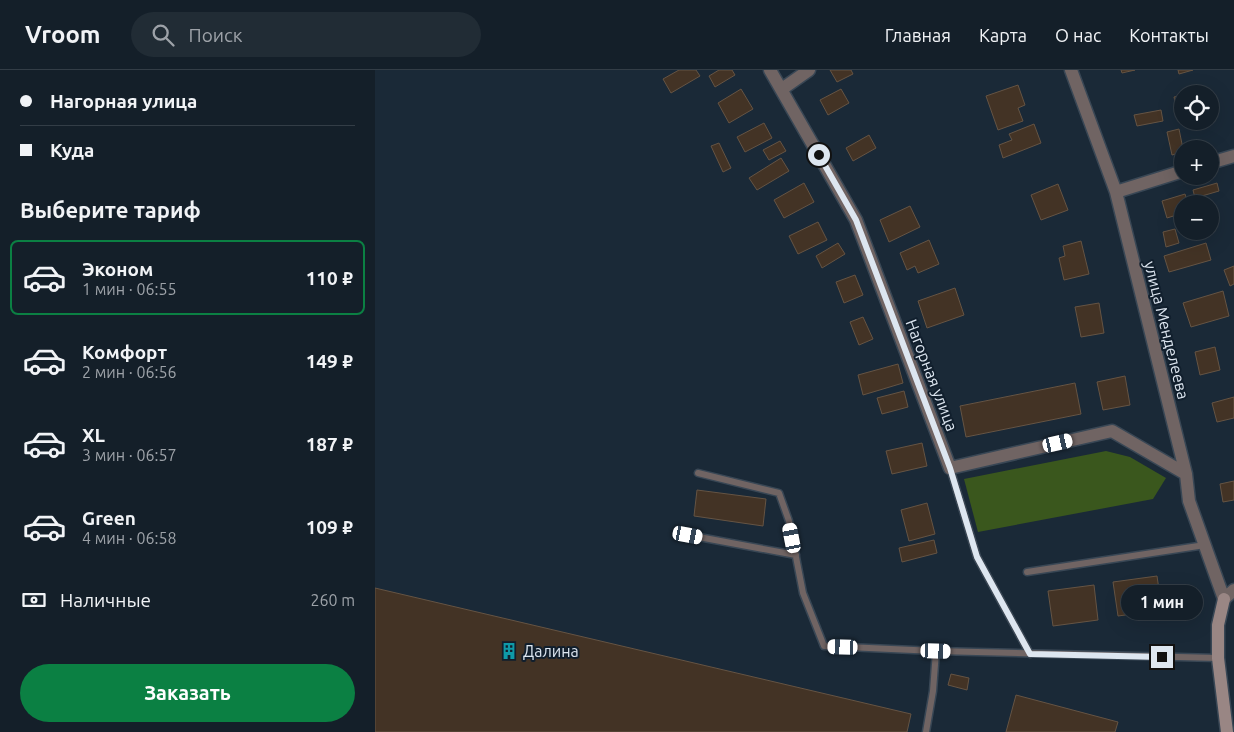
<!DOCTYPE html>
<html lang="ru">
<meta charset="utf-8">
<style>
body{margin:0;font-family:Ubuntu,sans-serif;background:#212c35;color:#f1f3f6;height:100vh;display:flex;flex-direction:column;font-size:19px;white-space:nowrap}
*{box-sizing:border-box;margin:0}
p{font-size:16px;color:#9da2a8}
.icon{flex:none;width:28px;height:28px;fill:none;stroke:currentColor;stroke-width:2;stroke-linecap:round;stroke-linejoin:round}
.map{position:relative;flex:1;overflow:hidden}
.sheet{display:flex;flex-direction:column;background:#141f29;width:375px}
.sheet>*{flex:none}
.banner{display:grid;align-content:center;height:110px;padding:0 20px;background:#141f29}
.fabs{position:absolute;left:799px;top:15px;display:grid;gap:10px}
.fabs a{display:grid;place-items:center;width:45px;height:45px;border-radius:50%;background:#141f29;box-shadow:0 5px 20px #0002,0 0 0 1px #333d46;font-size:25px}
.end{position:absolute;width:22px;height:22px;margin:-11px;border:6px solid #dde6f0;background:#111;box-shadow:0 0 0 2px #111}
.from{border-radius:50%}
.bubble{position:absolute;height:35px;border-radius:18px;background:#141f29;box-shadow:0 5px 20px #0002,0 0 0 1px #333d46;font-size:16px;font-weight:700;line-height:35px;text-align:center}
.car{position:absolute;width:15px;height:30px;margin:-15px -8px;border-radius:6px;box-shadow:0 0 4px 1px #0007;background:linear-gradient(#fff 24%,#345 0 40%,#fff 0 76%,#345 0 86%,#fff 0)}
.banner b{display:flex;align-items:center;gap:18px;height:48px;font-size:19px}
.banner b+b{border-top:1px solid #333d46}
.banner i{width:12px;height:12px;background:#f1f3f6}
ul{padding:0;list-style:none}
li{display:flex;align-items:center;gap:15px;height:75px;margin:0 10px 8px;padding:0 10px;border:2px solid transparent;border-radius:8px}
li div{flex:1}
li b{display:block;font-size:19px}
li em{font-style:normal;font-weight:700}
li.on{border-color:#0b8043}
li>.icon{width:45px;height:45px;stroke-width:1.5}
h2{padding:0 20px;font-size:22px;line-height:60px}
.pay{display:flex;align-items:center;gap:12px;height:55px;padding:0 20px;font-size:19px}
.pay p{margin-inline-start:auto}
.action{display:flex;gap:10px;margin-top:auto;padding:10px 20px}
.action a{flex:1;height:58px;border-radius:30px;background:#0b8043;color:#fff;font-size:20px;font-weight:700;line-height:58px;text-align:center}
header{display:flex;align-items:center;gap:30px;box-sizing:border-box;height:70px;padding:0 25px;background:#141f29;border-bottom:1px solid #333d46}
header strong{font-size:24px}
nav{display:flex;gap:28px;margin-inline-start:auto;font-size:18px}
.search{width:350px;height:45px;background:#212c35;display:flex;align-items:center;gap:12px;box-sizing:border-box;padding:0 18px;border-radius:28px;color:#9da2a8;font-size:19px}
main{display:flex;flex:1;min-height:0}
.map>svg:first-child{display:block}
.green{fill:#3a571d}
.building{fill:#433325;stroke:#655444}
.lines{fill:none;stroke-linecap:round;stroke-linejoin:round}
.lane-casing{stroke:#394755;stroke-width:9}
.street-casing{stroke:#394755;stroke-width:15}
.secondary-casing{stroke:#394755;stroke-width:15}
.lane{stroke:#706463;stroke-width:6}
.street{stroke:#706463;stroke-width:12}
.secondary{stroke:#998684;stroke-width:12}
.route{stroke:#dde6f0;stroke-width:6}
.labels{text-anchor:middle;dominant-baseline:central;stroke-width:4;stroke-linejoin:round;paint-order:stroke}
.street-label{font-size:16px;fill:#dde6f0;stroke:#111f2d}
.poi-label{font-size:16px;fill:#dde6f0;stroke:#111f2d;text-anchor:start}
</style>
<header>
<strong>Vroom</strong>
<div class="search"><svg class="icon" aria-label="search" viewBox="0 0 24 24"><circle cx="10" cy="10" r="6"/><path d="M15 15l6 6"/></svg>Поиск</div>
<nav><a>Главная</a><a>Карта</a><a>О нас</a><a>Контакты</a></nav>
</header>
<main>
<section class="sheet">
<div class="banner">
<b><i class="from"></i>Нагорная улица</b>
<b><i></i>Куда</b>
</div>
<h2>Выберите тариф</h2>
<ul>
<li class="on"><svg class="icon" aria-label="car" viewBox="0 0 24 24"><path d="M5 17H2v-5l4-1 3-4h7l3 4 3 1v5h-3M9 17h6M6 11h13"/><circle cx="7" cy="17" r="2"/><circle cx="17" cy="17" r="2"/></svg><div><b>Эконом</b><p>1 мин · 06:55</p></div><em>110 ₽</em></li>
<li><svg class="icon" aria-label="car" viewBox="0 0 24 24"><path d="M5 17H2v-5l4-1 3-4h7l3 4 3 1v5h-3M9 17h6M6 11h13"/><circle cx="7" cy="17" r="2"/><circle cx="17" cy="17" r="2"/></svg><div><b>Комфорт</b><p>2 мин · 06:56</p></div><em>149 ₽</em></li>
<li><svg class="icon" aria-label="car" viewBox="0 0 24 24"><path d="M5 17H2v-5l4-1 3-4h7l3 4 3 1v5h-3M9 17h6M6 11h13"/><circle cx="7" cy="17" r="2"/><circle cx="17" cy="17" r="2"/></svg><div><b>XL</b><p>3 мин · 06:57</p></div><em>187 ₽</em></li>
<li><svg class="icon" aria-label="car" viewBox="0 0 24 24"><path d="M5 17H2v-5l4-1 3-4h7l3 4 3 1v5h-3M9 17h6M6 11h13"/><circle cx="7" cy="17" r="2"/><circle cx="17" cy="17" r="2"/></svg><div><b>Green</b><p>4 мин · 06:58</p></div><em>109 ₽</em></li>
</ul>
<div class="pay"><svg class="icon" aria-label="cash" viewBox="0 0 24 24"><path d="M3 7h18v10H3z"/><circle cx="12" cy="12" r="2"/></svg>Наличные<p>260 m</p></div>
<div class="action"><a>Заказать</a></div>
</section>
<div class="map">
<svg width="859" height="662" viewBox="0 0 859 662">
<rect width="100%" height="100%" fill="#1a2937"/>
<!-- green -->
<path class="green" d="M731,381L755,387L791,408L778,429L603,462L589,409Z"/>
<!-- building -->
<path class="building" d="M304,0H321L325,6L296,23L288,9Z
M344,0H357L360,5L340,17L334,6Z
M455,0H476L478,4L462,12Z
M746,0H760L747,3Z
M803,0H818L804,4Z
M643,15L650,35L643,38L648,51L623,60L611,26Z
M366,19L378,39L354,53L343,33Z
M466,19L474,33L453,45L445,30Z
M808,25V38L802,40L799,27Z
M786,40L788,51L762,56L759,45Z
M389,53L397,68L370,82L362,67Z
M659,54L666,73L628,88L624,75L637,70L634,64Z
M804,59L808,79V82L797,85L792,62Z
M494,65L501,78L478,91L471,78Z
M405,71L411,81L394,90L388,80Z
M344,73L356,98L348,102L336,76Z
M406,88L414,101L382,120L374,108Z
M429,113L439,132L409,148L399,130Z
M842,113L844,121L820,128L818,120Z
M683,114L693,140L666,150L656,125Z
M810,124L813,134H808V143L792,148L787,131Z
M535,136L545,157L514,172L505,150Z
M443,152L452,170L423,184L414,166Z
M800,159L804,173L791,177L788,162Z
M554,170L564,194L543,203L540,196L532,200L525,183Z
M706,171L714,204L689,210L684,188L690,186L688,176Z
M463,173L470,184L447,198L441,186Z
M831,173L836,190L794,202L789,186Z
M859,196V214L855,216L849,200Z
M480,205L488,225L469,233L461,212Z
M580,218L589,245L552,258L543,231Z
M848,221L854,246L816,257L808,233Z
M724,233L729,263L706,267L700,237Z
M488,247L498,269L484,275L475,252Z
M840,277L845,300L825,305L820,282Z
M523,294L528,313L488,325L483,305Z
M750,306L755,335L728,340L722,312Z
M700,313L706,344L591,367L585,336Z
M529,321L533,337L507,344L502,328Z
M859,327V348L842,352L837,333Z
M547,373L552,396L517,404L511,381Z
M859,411V430L848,432L845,414Z
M322,420L391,429L388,456L319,446Z
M552,433L560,464L534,471L526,440Z
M559,470L562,483L527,492L524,478Z
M782,506L787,540L743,546L738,512Z
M719,515L723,550L678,556L673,521Z
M0,518L536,644L532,662H0Z
M576,604L594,608L592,620L573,615Z
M641,625L743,652L740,662H631Z"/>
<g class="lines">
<!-- lane casing -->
<g class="lane-casing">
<path id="lane" d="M575,398L602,487L655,584
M323,403L404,423L414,451L428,523L449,576L561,581L843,588
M313,465L421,485
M652,502L830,475
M551,662L558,621L561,581"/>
</g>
<!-- street casing -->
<g class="street-casing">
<path id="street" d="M395,0L481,150L575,398L737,361L811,404
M696,0L741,122L811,404L814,431L849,529L859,520
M407,19L434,0
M835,93L859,86
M741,122L808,101"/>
</g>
<!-- secondary casing -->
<g class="secondary-casing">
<path id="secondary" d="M849,529L843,555V588L852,662"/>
</g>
<!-- lane -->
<use href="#lane" class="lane"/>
<!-- street -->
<use href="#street" class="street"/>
<!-- secondary -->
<use href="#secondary" class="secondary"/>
</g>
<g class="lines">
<!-- route -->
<path class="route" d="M444,85L481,150L575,398L602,487L655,584L787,587"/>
</g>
<!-- icons -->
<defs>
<g id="building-bare" transform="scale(1.35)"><path d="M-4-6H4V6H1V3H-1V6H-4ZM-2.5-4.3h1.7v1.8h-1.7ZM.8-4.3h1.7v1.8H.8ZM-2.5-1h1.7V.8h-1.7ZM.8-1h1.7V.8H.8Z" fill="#0f9aa8" stroke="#111f2d" stroke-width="2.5" paint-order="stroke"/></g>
</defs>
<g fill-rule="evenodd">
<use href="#building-bare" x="134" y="581"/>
</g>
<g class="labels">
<!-- street labels -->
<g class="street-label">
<text transform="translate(792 260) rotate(76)">улица Менделеева</text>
<text transform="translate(557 305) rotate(69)">Нагорная улица</text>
</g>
<!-- poi labels -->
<g class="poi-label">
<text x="148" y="581">Далина</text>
</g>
</g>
</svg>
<div class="fabs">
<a><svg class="icon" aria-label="locate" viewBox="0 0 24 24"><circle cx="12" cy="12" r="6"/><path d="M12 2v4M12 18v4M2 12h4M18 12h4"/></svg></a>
<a>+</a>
<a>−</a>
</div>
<i class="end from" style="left:444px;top:85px"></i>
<i class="end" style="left:787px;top:587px"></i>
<div class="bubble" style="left:746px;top:515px;width:82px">1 мин</div>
<i class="car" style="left:683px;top:373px;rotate:77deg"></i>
<i class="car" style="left:313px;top:465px;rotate:101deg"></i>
<i class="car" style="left:417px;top:468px;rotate:349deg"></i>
<i class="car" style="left:468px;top:577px;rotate:272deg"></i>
<i class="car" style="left:561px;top:581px;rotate:92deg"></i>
</div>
</main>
